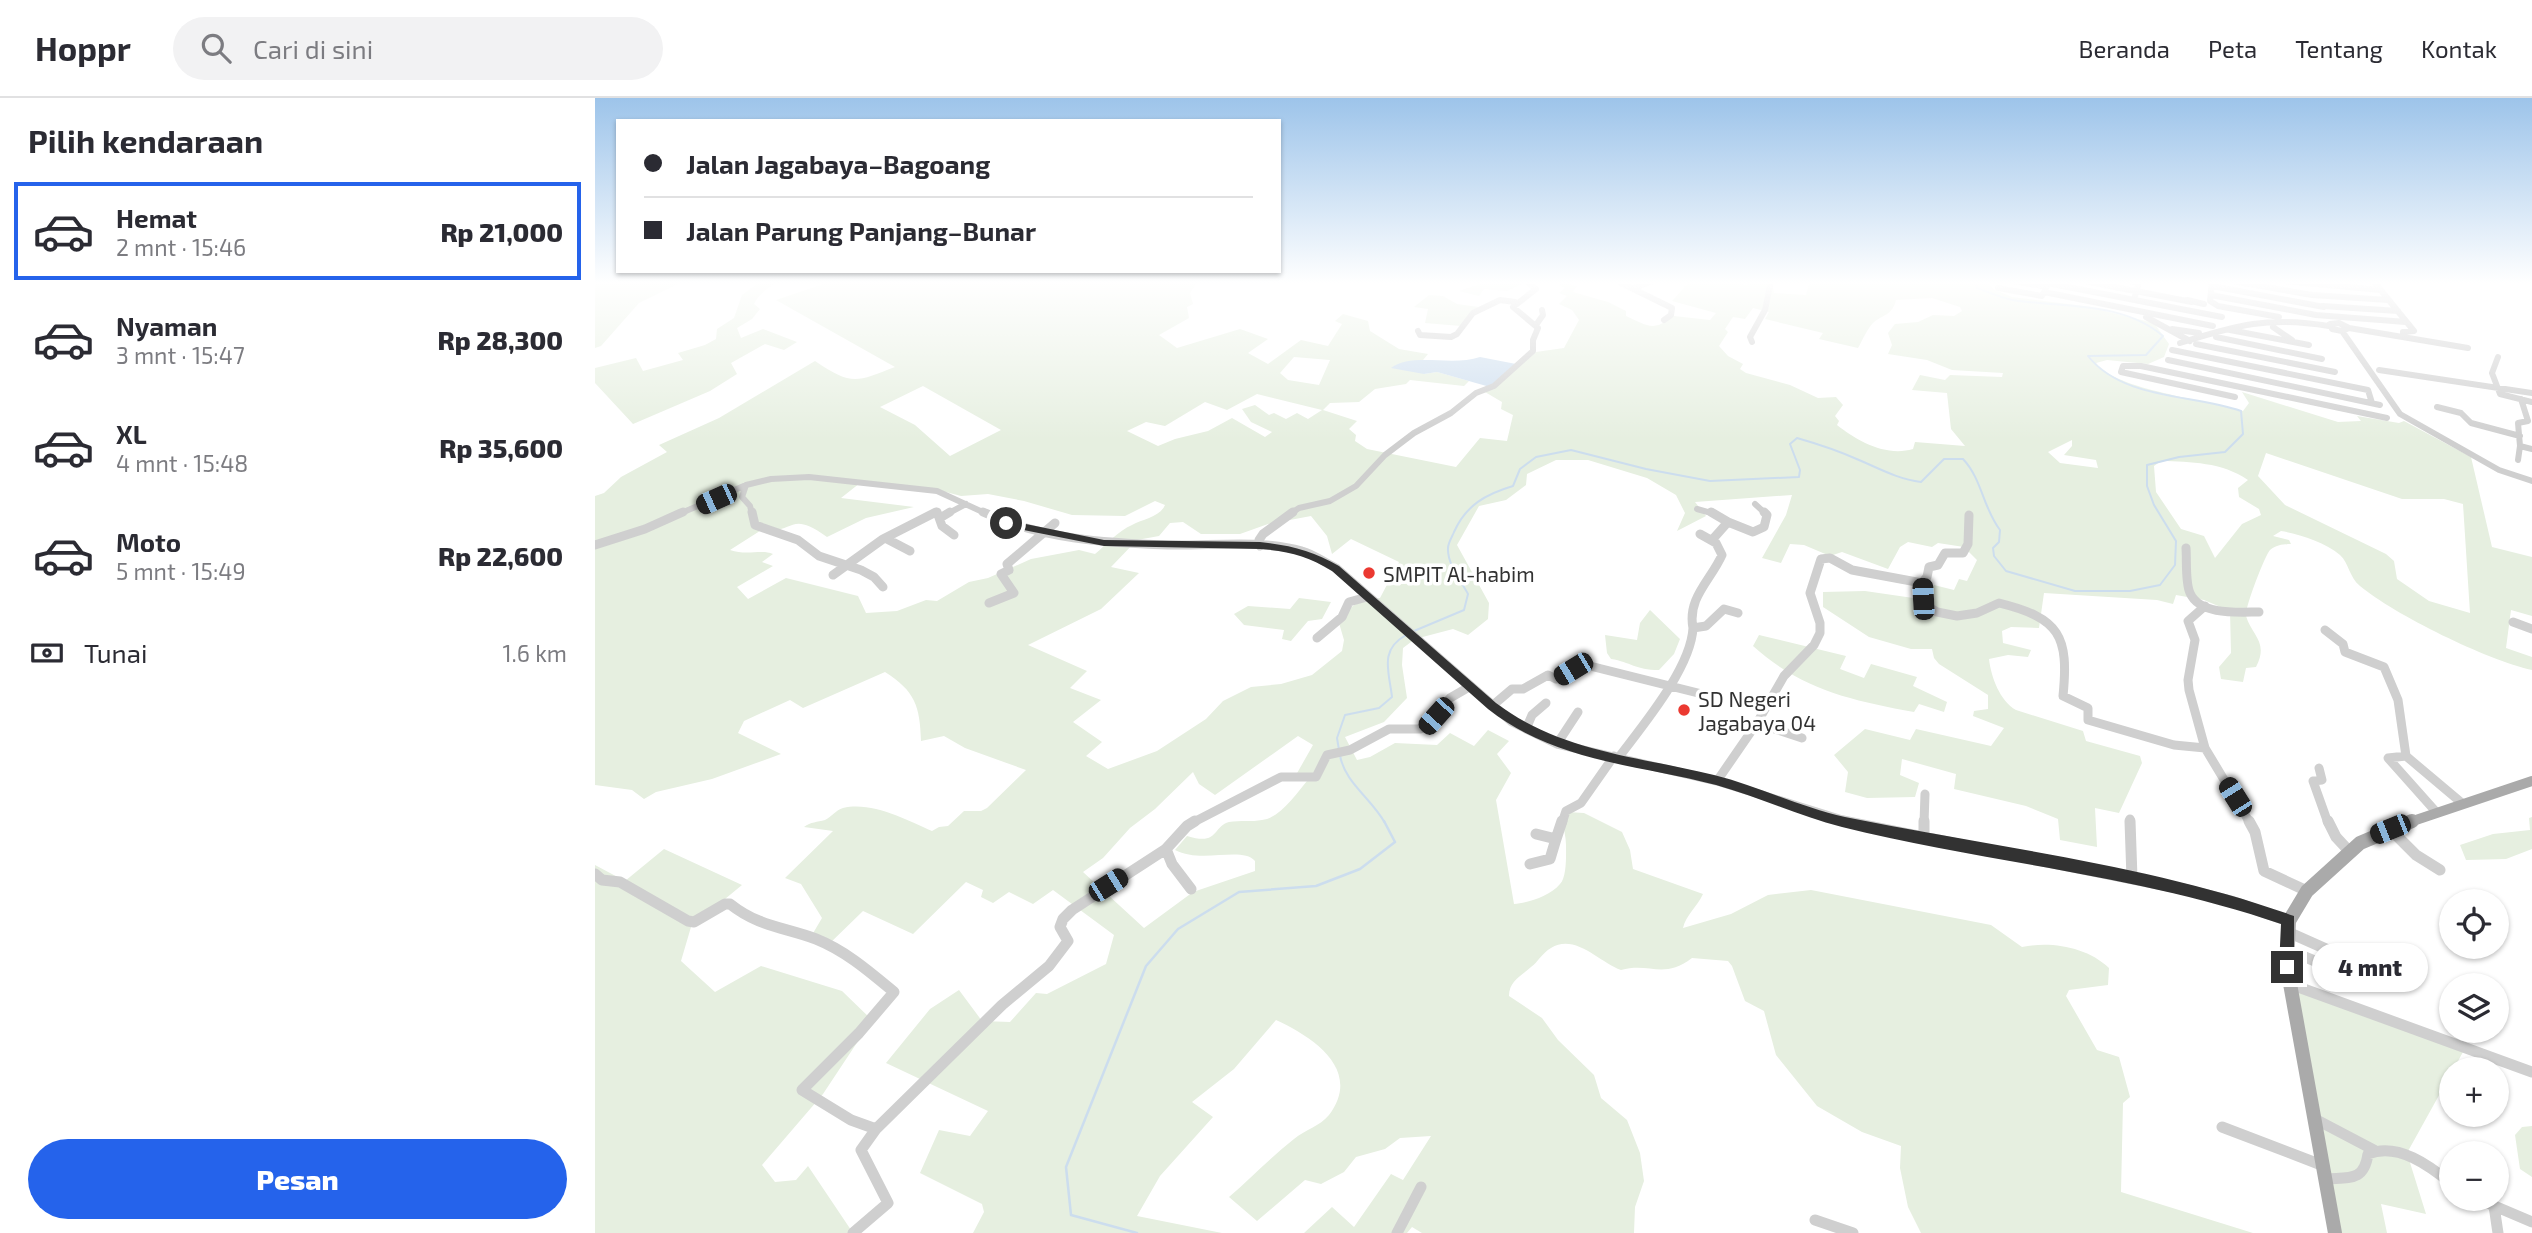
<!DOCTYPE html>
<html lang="id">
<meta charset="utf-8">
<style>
body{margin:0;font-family:"Exo 2",sans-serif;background:#f2f2f3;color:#2b2b33;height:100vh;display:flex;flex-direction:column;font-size:26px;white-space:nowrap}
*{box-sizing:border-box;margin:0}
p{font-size:23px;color:#7c7c81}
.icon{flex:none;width:38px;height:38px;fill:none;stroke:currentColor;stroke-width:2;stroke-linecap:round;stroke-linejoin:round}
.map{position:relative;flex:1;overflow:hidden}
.details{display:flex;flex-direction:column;background:#fff;width:595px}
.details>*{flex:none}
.top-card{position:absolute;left:21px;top:21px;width:665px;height:154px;border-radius:0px;box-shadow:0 2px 5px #0004;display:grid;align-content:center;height:154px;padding:0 28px;background:#fff}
.buttons{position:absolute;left:1844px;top:791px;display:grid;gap:14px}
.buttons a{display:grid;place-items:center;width:70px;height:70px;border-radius:50%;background:#fff;box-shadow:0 2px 5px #0004;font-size:35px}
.end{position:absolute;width:32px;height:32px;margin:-16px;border:9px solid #323232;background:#fff;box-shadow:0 0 0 4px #fff}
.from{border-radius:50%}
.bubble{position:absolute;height:49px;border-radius:24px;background:#fff;box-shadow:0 2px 5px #0004;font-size:23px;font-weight:800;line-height:49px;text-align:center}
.car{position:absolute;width:21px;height:42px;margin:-21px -10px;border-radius:9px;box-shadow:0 0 5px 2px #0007;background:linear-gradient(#222 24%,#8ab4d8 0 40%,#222 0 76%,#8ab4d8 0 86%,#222 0)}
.top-card b{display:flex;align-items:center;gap:24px;height:66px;font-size:26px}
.top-card b+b{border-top:2px solid #e1e1e2}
.top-card i{width:18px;height:18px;background:#2b2b33}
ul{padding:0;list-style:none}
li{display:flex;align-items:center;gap:21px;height:98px;margin:0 14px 10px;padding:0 14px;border:4px solid transparent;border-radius:0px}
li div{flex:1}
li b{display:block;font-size:26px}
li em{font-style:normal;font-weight:800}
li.selected{border-color:#2563eb}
li>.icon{width:63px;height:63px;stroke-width:1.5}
h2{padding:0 28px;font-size:32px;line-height:84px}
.pay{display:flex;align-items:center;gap:18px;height:77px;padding:0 28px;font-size:26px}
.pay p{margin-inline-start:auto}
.primary-button{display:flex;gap:14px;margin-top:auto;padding:14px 28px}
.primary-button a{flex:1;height:80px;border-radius:42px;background:#2563eb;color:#fff;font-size:28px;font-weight:800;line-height:80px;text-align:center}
header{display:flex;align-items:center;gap:42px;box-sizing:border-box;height:98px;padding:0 35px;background:#fff;border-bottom:2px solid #e1e1e2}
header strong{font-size:33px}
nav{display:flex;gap:38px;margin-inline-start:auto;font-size:24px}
.search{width:490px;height:63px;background:#f2f2f3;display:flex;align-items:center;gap:18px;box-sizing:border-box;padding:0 24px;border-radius:38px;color:#7c7c81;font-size:26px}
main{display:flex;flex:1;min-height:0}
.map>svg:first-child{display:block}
.green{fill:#e6efe0;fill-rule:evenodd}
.water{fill:#cde}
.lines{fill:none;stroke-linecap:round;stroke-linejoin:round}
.stream-far1{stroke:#cde;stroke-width:2}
.stream{stroke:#cde;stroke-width:2.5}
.minor-far2{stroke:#cfcfcf;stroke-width:6}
.minor-far1{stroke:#cfcfcf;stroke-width:9}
.minor{stroke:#cfcfcf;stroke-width:11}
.major-far1{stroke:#aaa;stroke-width:10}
.major{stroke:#aaa;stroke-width:14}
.route{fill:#323232}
.poi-dot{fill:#eb3931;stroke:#fff;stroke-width:2.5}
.labels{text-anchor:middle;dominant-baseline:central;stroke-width:7;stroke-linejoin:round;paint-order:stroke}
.poi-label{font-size:21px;fill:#323232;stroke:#fff;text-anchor:start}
</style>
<header>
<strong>Hoppr</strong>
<div class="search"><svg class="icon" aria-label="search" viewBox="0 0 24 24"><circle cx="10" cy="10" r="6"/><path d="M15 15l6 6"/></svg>Cari di sini</div>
<nav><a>Beranda</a><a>Peta</a><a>Tentang</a><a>Kontak</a></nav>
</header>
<main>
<section class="details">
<h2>Pilih kendaraan</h2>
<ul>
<li class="selected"><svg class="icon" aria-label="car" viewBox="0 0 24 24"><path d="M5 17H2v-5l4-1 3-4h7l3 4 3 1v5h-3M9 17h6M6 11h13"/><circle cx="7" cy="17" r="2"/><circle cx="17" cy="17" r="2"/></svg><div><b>Hemat</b><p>2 mnt · 15:46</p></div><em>Rp 21,000</em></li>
<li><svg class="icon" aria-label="car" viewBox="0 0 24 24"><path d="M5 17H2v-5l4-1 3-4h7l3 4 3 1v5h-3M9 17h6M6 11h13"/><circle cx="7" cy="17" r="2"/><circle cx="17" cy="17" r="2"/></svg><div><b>Nyaman</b><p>3 mnt · 15:47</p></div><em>Rp 28,300</em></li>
<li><svg class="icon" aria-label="car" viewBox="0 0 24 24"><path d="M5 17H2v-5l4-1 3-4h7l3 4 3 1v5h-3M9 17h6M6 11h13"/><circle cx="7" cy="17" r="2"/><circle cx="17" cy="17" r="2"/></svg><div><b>XL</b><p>4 mnt · 15:48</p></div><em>Rp 35,600</em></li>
<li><svg class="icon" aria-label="car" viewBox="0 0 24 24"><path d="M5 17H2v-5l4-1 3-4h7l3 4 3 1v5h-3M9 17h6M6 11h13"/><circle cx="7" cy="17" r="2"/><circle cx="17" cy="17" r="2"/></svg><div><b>Moto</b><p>5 mnt · 15:49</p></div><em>Rp 22,600</em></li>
</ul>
<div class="pay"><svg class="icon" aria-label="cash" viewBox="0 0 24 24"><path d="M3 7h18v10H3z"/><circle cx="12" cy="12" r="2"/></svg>Tunai<p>1.6 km</p></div>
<div class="primary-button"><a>Pesan</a></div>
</section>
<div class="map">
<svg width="1937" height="1135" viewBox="0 0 1937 1135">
<rect width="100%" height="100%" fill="#fff"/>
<!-- green -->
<path class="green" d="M0,183H89L44,205L6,248L0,250Z
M166,183H182C173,191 164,195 159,206L165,211L157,221L142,230L146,240L168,231L202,244L189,252L170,246L136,265L142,276L115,293L38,326L0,285V270L41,260L48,273L88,262L83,255L110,247L121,241L122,231L139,220L147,197Z
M237,183H603L595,195L598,206L592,209L594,220L564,237L582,250L645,231L673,241L653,255L673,266L706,242L733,248L747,226L740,223L748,216L773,223L775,233L804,251L833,256L828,262L816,265L829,276L842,274L874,283L869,288L815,282L811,286L780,291L764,304L735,305L728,312L762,323L754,331L761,337L760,343L772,351L861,369L885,340L912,343L918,317L906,311L907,304L890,294L941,254L969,250L984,222L977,212L964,206L972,198L964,195L970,190L963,187L969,184L982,188L978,194L1013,204L1031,213V218C1053,228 1058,234 1079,218L1115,222L1121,215L1077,203L1095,183H1124L1152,187L1156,183H1177L1179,195L1211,197L1214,186L1208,183H1390L1400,192L1417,199L1489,208L1559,225L1574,246L1569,259L1553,266L1512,262L1501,265C1520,292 1614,302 1648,313L1654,305L1647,294L1743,324L1766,323L1762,318L1804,325L1809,323L1876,359L1897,449L1937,459V518L1916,512L1911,550L1937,559V572C1892,562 1800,517 1765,488C1754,479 1754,465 1745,457C1730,444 1704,436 1686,433L1678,438L1694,442L1696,446C1689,446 1681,447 1675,452C1670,457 1649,512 1651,518C1657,538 1674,544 1661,569L1651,570L1648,584L1626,581L1624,569L1636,555L1635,513L1609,502L1581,497L1578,506L1562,502L1449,495L1444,530L1416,529L1407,533L1408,545L1436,552L1433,559L1413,557L1394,561C1396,579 1405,603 1421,612L1488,633L1491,643L1545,658L1547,665L1524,715L1500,710L1502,749L1465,742L1463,721L1431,708L1359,691L1361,676L1307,661L1305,677L1324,685L1320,699L1272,700L1250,694L1253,674L1239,657L1270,631L1315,642L1321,631L1396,648L1409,630L1378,618L1379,613L1393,611V597L1344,566L1339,560L1337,551H1316L1274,539L1228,509V494L1270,493L1332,502L1339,487L1359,492L1364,481L1372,483L1382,462L1369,449L1343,445L1337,449L1313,444L1305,449L1293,471L1247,454L1235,458L1209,447L1195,446L1186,465L1167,460L1191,417L1197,397L1100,404L1111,418L1082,433L1090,415L1081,397L1052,380L993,362H961L932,376L931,387L911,402L884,408L862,447L894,505L893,521L873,537L858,531L820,541L808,550L807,567L812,600L789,624L750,639L762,662L775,659L800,645L842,647L855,635L879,648L893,632L914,643L902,656L916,675L901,702L919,806C933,805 955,798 965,786C972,779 971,757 971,747C971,734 965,726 972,714L989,715L1027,734L1035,752L1038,771L1108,796C1102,809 1091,817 1088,830L1136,816L1173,797L1216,792L1396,827L1427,849C1456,843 1492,849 1514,870L1513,887L1474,892L1471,898L1502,952L1524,959L1535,999L1528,1005L1526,1094L1658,1135H1326L1313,1109L1305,1070L1306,1048L1267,1034L1222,1008L1181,957L1169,913L1150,903L1137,868L1133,863L1097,860C1068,882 1055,864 1026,872C1004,864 980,835 956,850C947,855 943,864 936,869C926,878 914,883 914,898L947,920L963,942L999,977L1006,1000L1032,1022L1045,1055L1049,1083L1040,1109L1039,1135H827L817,1129L812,1135H709L737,1109L759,1129L796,1076L808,1082L836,1038L805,1040L790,1051L761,1059L749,1074L726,1086L710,1082L662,1123L634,1099C656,1080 676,1059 699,1041C710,1032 725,1028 734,1017C768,972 718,939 681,922L639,971L597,1004L618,1019L565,1078L542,1118L627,1135H378L389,1114L387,1106L325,1075L344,1032L375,1038L393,1013L291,965L335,911L364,892L387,923L415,924L441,895L452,896L511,866L519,837L458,792L438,806L414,794L398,805L386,799L388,792L371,784L318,836L268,813L231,849L214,842L227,820L206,786L190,780L238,733L209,729C216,724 222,724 230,722C236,719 241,712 248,710C277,703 312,722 337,733L344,729L353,728L369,713H386L392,710L431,672L370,650L349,638L326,643C325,608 320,593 290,574L208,610L195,602L149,623L143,635L186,656L117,681L61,694L49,701L37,692L0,687V398L9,395L26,379L72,354L64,347L124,320L220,263C257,288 261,284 300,269L181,202ZM1337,200L1365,209L1367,213L1359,218L1338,217L1323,224L1300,226L1293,235L1297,247L1293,256L1332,262L1357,272L1408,275L1407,279L1355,277L1350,282L1325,277L1317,292L1352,295L1356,331L1370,348L1320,344L1318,351C1291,359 1262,343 1242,327L1244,323L1240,318L1248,307L1241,299L1223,300L1195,287L1151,275L1145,271L1148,266L1133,258L1124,248L1133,234L1130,231L1138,219L1150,221L1158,210L1174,214L1170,221L1228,235L1224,241L1263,250C1267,243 1272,231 1278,225C1288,216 1297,218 1301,202ZM699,259L735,262L724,287L693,282L685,275ZM328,288L406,332L355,358L320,327L285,309ZM662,296L727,312L713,321L702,315L691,321L679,315L674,317L660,307L647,311L656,324L677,334L670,339L637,320L613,333L580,341L563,348L532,333L551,324L570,328L610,304L632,312ZM1477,342V348L1469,357L1501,362L1503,370L1465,365L1453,354ZM1671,355L1807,401H1849L1868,406L1875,515L1834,503L1802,481L1799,463L1791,456L1690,407L1663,378ZM1566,363C1596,364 1627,364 1653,382L1643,390L1644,399L1664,411L1666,417L1647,426L1620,460L1609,438L1586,431L1561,394L1559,368ZM265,385L351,394L366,398L393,396L429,403L477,417L530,418L560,403L570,407C565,419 548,421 537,427C523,433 512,446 500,456L484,452L436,461L393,480L374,484L342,503L331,502L302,513L271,515L263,498L191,480L153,501L142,489L178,468L167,464L178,456C166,451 152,458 135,452L168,431C201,437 193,411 232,439L271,420L319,409L246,400ZM716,418L732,438L737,456L756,441L804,464L785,500C764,502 754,507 744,525L749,542L747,553L717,577L686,586L656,589L628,603L611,621L562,653L513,671L491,658L507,644L478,624L506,602L475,590L492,573L433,547L506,511L544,475L516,469L542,442L564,438L575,425L588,424L606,436H645L673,426ZM703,638L718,647L701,677L712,683C701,696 685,720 667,722C657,724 645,722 634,724C617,729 624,748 592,738L580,752C606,766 647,748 660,763V773L598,794L549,830L488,774L508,760L535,730L560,711L598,674L604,686L620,697Z
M893,183H929L931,184L912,193L889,191L884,198L864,193Z
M834,197L848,198L862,206L891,210L875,216L866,228L830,225L833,211L819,209Z
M704,500L736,504L727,521L713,523L696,543L687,541L689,532L649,527L639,516L653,508L695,511Z
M1055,512L1085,541L1079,556L1064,572C1040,572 1036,564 1016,561L1012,555L1010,537L1042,542L1045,525Z
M1164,537L1251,558L1245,571L1269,580L1276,566L1322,579L1318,588L1352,604L1349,614L1324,606L1319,614C1256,602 1207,592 1158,548Z
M1937,719V751L1911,761L1871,762L1865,747L1898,736L1935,732L1934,720Z
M69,751L147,787L96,829L86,863L120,894L166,868L247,893L277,922L228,996L167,1067L180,1084L201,1082L213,1068L256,1132L255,1135H0V767L30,783Z
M1694,888L1868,954L1812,1055L1831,1116L1786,1106L1792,1135H1741Z
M1937,1028V1079L1925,1071L1920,1037L1927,1029Z"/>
<!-- water -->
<path class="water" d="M885,259L921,266L895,289L842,274L829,276L796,270C817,254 857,269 885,259Z"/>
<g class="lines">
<!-- stream-far1 -->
<path class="stream-far1" d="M819,533L869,512L873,496C866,483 852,466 853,450C853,445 857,439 859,434C871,407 891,396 918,388L925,371L941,359L976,352L1051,371L1115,383L1204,379L1205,372L1195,346L1202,340C1223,346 1244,353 1264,362C1285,371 1303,381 1326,384L1349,361H1368C1387,381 1388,410 1405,432L1404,444L1398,450L1399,458L1411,473L1480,493H1535L1565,487L1580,467L1581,443L1559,407L1552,388V367L1584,359L1630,354L1648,336L1646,313C1597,296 1528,302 1493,258L1551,257L1568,238C1527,203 1468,210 1418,202C1405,200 1394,194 1382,190L1381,183
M744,652L742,640L750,617L784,610L797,599C794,573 784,552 811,537
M745,657C749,684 777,701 790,725"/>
<!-- stream -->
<path class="stream" d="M542,1135L476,1117L471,1069L551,868L583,831L644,794L721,788L765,771L800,744L789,723"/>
<!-- minor-far2 -->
<path class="minor-far2" d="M1022,183L1077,210L1076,217L1069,222
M1418,183L1447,188
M1442,183L1627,219
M1454,183L1449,194L1618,228
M1489,183L1597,204
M1535,183L1544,185L1540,198
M1617,183L1615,203L1623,208L1684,219
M1637,183L1717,197L1794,202
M1689,183L1786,192
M1775,183L1780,185L1819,233L1808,234
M1617,188L1729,209
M1039,190L1058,183
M1403,190L1447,198L1449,194
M1616,197L1721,217L1811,224
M1592,202L1609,206
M1728,208L1803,213
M1551,219L1595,243
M1744,225L1754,230L1747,233L1737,231L1735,226Z
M941,227L948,217L947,212
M1678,229L1697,242
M1754,230L1873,250
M1577,231L1604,235
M1635,232L1714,247
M823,233L825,237L856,239L862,236L878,215L905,202L920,204
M1747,233L1805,316L1904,372L1937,383
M1621,239L1727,261
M1157,244L1155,239L1170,212L1176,183
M1585,245C1642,227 1673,218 1734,228
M1601,246L1740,274
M1577,252L1773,292L1777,305
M1903,259L1897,275L1905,296L1937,304
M1573,262L1785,307
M1784,272L1937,295
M1640,299L1526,274L1528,268H1546L1792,320
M1842,309L1866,315L1876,325L1925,338
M1925,348L1923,325L1933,323L1926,301
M1923,362L1925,348L1937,351
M151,387L147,399L155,408L157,416
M1160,406L1171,416
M1102,411L1120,416
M84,416L151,387L176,381L214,379L342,393L392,416
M336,416L342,414L343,416
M352,416L371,406
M695,416L704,410L735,403L761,388L790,357L819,335L856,315L881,295L899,288L938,253V242L943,230L918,209L941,191L931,183"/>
<!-- minor-far1 -->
<path class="minor-far1" d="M157,414L160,427L203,442L224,458L266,472L279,479L288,489
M342,414L347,428L359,437
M388,414C445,441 511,445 573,447C616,448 665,441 707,453C719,456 730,465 741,470L917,624L962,646L1122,683L1257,725
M1116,414L1133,424
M345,420L355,414
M292,441L315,453
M1117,442L1133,424L1158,434L1169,429L1172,417L1169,414
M0,447L50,431L88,414
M665,448L664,442L668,436L698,414
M1591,450C1592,463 1590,484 1595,495C1605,518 1645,514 1664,514
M238,477L288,441L341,414
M1327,485L1330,507L1342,514L1362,518L1382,515L1404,505C1465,520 1474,538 1468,598L1493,610V622L1579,647L1610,650
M394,505L419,495L406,476L414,472L412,466L460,425
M1610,508L1593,523L1600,542L1593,582L1594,592L1610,650L1655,725
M1918,524L1937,531
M1098,530C1092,500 1116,482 1127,457L1121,445L1105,436
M1730,532L1748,546L1750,554L1789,569L1803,602L1811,658
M722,540L747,519L754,504L772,499
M897,608L917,591H928L953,577L961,581L978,571L995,568L1119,599
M1162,625L1207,640
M931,631L937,617L951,605
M962,646L983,614
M1024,659C1048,627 1096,570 1098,530L1111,528L1129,511L1143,515
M1724,670L1727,682L1718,683L1733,725
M1122,683L1162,625L1189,578L1219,547L1225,535V525L1215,495L1226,461L1235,460L1257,472L1327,485L1332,479L1334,469L1343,467L1350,455H1368L1373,446L1374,417
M1842,715L1793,660L1811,658L1868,706
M1535,721V725
M597,725L686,679H721L732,657L755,652L794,631H826L855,600L874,589
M967,725L971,713L986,705L1019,658
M1329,725L1330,696"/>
<!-- minor -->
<path class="minor" d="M1248,723L1593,792L1636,803L1694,823
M1535,723L1537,780
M1654,723L1660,734L1669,773L1712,793
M1733,723L1741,739L1754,753
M1795,731L1821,757L1845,772
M941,736L961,741L967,723
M1329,740V723
M935,766L955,761L961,741
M0,776L7,782L25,784L93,823L99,824L130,806H135C164,829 189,829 221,841C251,853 275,874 299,894L264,935L207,992L256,1022L281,1031
M596,791L577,766L571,751L592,728L600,723
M1693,834L1776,871
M1691,851L1739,871
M1695,886L1937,974
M1720,1021L1779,1052
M1627,1029L1729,1068
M1730,1081C1754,1079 1769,1084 1773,1056C1803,1044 1835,1068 1857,1086
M1883,1101L1937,1124
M1899,1108L1903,1135
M1220,1122L1258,1135
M258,1135L293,1105L266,1052L281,1031L407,907L454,868L473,843L465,829L468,821L477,812L571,751
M802,1135L826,1089"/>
<!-- major-far1 -->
<path class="major-far1" d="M1812,725L1937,683"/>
<!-- major -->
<path class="major" d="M1740,1135L1692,869L1694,823L1712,793L1765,745L1817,723"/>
</g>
<!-- sky -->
<linearGradient id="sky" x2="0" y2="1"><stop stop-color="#9dc4ea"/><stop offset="0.54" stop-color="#fff"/><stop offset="1" stop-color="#fff" stop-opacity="0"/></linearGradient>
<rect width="1937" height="342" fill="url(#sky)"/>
<!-- route -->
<path class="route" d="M411,422L509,442L665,444C695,447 719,453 744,468L901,605C966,654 1042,658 1119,677C1163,688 1205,709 1250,719C1397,749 1559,767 1699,818V869L1692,876L1684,869L1686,826C1544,777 1393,765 1247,729C1204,718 1164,699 1121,687C1040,666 961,664 893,611L737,473C713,458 693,453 665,451L509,448L408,428V423Z"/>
<!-- markers -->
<g class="poi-dot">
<circle cx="774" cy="475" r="7"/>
<circle cx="1089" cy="612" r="7"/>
</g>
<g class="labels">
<!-- poi labels -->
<g class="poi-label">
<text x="788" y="475">SMPIT Al-habim</text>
<text x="1103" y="600">SD Negeri<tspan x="1103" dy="24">Jagabaya 04</tspan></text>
</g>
</g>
</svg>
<div class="buttons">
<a><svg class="icon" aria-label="locate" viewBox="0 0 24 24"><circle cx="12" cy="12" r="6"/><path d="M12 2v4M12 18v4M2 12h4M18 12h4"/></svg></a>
<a><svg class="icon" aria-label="layers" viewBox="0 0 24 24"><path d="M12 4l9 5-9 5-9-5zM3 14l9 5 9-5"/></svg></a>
<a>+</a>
<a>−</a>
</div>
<i class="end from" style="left:411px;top:425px"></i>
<i class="end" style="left:1692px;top:869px"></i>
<div class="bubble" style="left:1717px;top:845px;width:116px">4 mnt</div>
<i class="car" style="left:121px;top:401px;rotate:246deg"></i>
<i class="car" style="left:1328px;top:501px;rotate:357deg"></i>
<i class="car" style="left:978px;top:571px;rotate:239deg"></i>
<i class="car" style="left:841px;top:618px;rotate:222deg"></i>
<i class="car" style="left:1640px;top:699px;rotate:328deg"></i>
<i class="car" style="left:1795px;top:731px;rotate:248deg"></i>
<i class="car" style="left:513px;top:787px;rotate:58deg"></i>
<div class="top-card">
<b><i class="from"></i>Jalan Jagabaya–Bagoang</b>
<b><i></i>Jalan Parung Panjang–Bunar</b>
</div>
</div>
</main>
